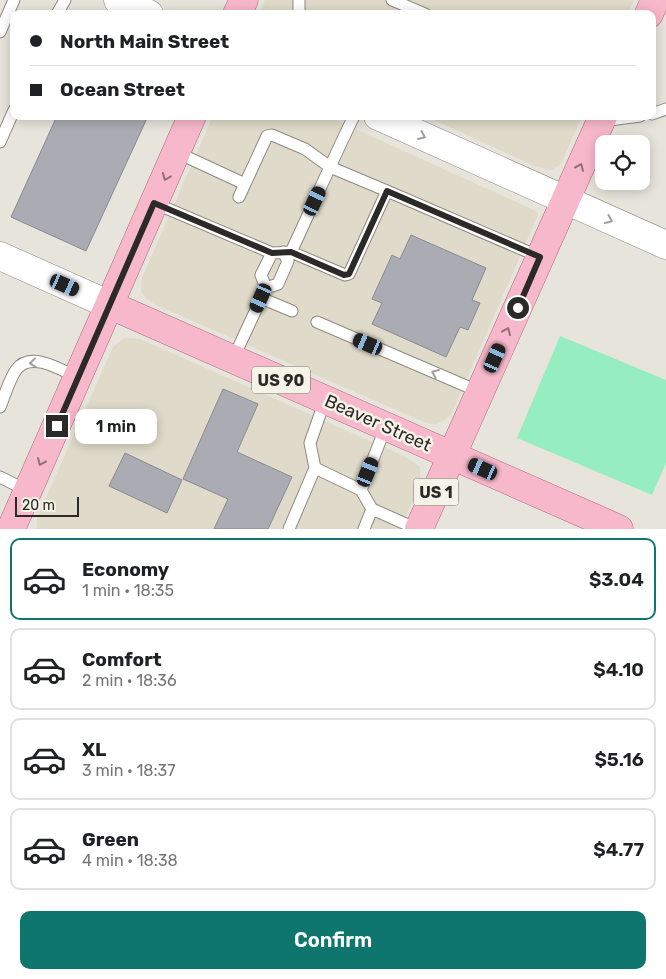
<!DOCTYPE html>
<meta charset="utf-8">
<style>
body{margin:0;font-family:Rubik,sans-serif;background:#f2f2f2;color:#202124;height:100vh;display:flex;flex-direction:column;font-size:19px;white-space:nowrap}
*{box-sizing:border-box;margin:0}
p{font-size:16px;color:#757577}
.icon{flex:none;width:28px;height:28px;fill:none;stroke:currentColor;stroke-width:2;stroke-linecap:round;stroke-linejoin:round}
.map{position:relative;height:529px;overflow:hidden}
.sheet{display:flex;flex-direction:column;background:#fff;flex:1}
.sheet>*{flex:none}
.hud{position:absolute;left:10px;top:10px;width:646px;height:110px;border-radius:10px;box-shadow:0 2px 12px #0003;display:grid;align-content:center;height:110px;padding:0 20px;background:#fff}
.fabs{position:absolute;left:595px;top:135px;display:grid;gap:10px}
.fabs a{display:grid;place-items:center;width:55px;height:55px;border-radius:10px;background:#fff;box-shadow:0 2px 12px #0003;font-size:25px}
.scale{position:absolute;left:15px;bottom:12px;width:64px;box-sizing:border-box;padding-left:5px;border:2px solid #2c2a27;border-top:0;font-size:14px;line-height:18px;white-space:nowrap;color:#2c2a27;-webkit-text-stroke:4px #f5f2e8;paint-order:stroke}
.end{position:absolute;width:22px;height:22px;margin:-11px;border:6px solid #2c2a27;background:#fff;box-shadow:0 0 0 2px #fff}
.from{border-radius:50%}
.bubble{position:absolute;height:35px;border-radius:10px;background:#fff;box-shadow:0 2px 12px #0003;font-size:16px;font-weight:600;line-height:35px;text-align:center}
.car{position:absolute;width:15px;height:30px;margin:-15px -8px;border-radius:6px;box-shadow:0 0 4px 1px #0007;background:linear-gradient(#222 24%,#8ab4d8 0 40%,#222 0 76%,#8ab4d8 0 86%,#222 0)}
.hud b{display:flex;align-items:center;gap:18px;height:48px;font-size:19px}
.hud b+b{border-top:1px solid #e0e0e0}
.hud i{width:12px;height:12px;background:#202124}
ul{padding:9px 0 0;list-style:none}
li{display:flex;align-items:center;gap:15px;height:82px;margin:0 10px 8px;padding:0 10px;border:2px solid #e0e0e0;border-radius:10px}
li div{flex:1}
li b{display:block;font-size:19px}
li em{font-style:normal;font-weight:600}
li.selected{border-color:#0f766e}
li>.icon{width:45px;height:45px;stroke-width:1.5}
.button{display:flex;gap:10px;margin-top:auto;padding:10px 20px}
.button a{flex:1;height:58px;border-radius:10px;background:#0f766e;color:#fff;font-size:20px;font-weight:600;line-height:58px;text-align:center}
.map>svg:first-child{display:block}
.built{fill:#dfdac9}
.green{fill:#96edc0}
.building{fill:#ababb4;stroke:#8a8a93}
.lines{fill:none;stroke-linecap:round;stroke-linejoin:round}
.service-casing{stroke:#8d8a82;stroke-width:13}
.tertiary-casing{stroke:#8d8a82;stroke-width:29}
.primary-casing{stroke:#ad677b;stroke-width:29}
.service{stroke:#fff;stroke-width:11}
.tertiary{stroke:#fff;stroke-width:28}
.primary{stroke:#f8b8cb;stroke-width:28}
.oneway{stroke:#a09f9e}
.oneway2{stroke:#927179}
.route{stroke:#2c2a27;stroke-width:6}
.labels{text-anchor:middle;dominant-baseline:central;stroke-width:5;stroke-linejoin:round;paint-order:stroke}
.shield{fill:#f5f2e8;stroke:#686661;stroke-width:1}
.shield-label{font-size:16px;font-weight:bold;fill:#2c2a27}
.street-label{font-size:18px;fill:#2c2a27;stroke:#f5f2e8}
</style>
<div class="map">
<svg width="666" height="529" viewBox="0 0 666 529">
<rect width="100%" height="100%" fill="#e7e4db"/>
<!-- built -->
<path class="built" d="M265,0H634L628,14H259Z
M213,116H327L536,211L538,215L451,415L443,421L435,425L424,422L154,304L145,297L141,291L142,278Z
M425,116H582L561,164L551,170L535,166Z
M124,338L140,339L408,458L420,467V484L400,529H37V518L113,347Z"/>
<!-- green -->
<path class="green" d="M560,336L666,380V463L652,495L517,438Z"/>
<!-- building -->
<path class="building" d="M57,116H148L86,251L11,217Z
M411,235L486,268L472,300L480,303L468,330L460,327L446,357L372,324L382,303L372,299L392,255L400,259Z
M223,389L258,404L237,452L292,477L268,529H214L228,499L183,479Z
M125,453L182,480L167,513L109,486Z"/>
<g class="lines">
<!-- service casing -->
<g class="service-casing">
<path id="service" d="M299,0V14
M392,0L425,14
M57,14L65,0
M0,32L14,0
M652,114L666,109
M602,121L640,116
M0,142L14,110
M176,152L245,184
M387,191L540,257
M239,197L267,136L272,135L305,149L330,167L387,191L349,274L345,275L291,252C312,207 332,161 354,116
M154,203L272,253
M283,252L288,261L278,284L266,288L261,275L272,253L291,252
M261,298L292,311
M317,322L480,392
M233,359L266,288
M0,407C5,395 9,380 16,370C30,350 62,370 78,378
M315,468L310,443L325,400
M0,477L28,491
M361,490L386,426
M289,529L315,468L361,490L372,509L417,529
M364,529L372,509"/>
</g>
<!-- tertiary casing -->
<g class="tertiary-casing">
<path id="tertiary" d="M118,0L149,14
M378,116L666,245
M0,256L110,305"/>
</g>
<!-- primary casing -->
<g class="primary-casing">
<path id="primary" d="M237,14L244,0
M649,14L655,0
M110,305L619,529
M11,529L192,116
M419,529L603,116"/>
</g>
<!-- service -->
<use href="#service" class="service"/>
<!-- tertiary -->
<use href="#tertiary" class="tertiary"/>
<!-- primary -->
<use href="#primary" class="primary"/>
</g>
<!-- one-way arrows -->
<defs><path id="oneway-chevron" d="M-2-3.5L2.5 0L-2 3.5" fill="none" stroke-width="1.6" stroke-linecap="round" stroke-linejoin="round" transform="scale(1.25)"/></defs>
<g class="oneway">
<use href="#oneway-chevron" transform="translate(422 136) rotate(24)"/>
<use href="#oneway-chevron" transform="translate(609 220) rotate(24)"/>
<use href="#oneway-chevron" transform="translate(33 363) rotate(174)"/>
<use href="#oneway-chevron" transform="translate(435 373) rotate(-157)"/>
</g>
<g class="oneway2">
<use href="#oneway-chevron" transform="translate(580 167) rotate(-66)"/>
<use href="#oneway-chevron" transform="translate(166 177) rotate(113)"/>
<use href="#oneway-chevron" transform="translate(507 331) rotate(-66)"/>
<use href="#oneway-chevron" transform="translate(41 462) rotate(114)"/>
</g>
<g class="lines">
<!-- route -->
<path class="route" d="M57,426L154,203L272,253L291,252L344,275L349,274L387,191L540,257L518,308"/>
</g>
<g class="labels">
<!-- shield labels -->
<g class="shield">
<rect x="252" y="366.5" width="58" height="27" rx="4"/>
<rect x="413.5" y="478.5" width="45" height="27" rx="4"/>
</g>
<g class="shield-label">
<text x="281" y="380">US 90</text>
<text x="436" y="492">US 1</text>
</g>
<!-- street labels -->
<g class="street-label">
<text transform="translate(378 423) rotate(24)">Beaver Street</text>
</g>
</g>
</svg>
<div class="fabs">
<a><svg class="icon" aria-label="locate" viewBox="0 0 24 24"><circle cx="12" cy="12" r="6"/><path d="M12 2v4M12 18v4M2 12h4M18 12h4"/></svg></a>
</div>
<div class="scale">20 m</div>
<i class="end from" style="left:518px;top:308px"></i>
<i class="end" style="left:57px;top:426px"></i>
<div class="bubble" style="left:75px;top:409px;width:82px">1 min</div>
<i class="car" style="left:315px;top:201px;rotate:25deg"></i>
<i class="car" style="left:65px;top:285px;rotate:114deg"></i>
<i class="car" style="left:261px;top:298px;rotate:204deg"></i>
<i class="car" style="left:368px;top:344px;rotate:293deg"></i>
<i class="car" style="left:495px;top:358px;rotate:24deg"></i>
<i class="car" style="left:483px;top:469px;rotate:294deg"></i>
<i class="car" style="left:368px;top:472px;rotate:22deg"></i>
<div class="hud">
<b><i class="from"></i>North Main Street</b>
<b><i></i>Ocean Street</b>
</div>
</div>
<section class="sheet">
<ul>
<li class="selected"><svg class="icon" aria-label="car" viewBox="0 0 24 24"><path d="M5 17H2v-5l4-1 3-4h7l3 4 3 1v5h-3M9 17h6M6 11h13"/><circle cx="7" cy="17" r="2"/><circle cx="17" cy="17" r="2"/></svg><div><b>Economy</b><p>1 min · 18:35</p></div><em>$3.04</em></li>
<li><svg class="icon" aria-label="car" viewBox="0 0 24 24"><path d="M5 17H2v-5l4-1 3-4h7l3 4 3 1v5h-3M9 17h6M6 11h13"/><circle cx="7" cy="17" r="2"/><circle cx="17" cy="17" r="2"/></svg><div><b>Comfort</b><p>2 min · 18:36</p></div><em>$4.10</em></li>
<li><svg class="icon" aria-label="car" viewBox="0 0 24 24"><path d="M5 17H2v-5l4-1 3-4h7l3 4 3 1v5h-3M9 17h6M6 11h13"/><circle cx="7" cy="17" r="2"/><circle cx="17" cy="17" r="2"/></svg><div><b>XL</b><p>3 min · 18:37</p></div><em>$5.16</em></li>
<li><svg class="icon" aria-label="car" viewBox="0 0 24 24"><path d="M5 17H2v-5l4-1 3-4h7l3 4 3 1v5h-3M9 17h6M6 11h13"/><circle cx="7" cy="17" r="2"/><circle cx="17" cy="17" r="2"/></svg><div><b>Green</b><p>4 min · 18:38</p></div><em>$4.77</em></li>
</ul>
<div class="button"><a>Confirm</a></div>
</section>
